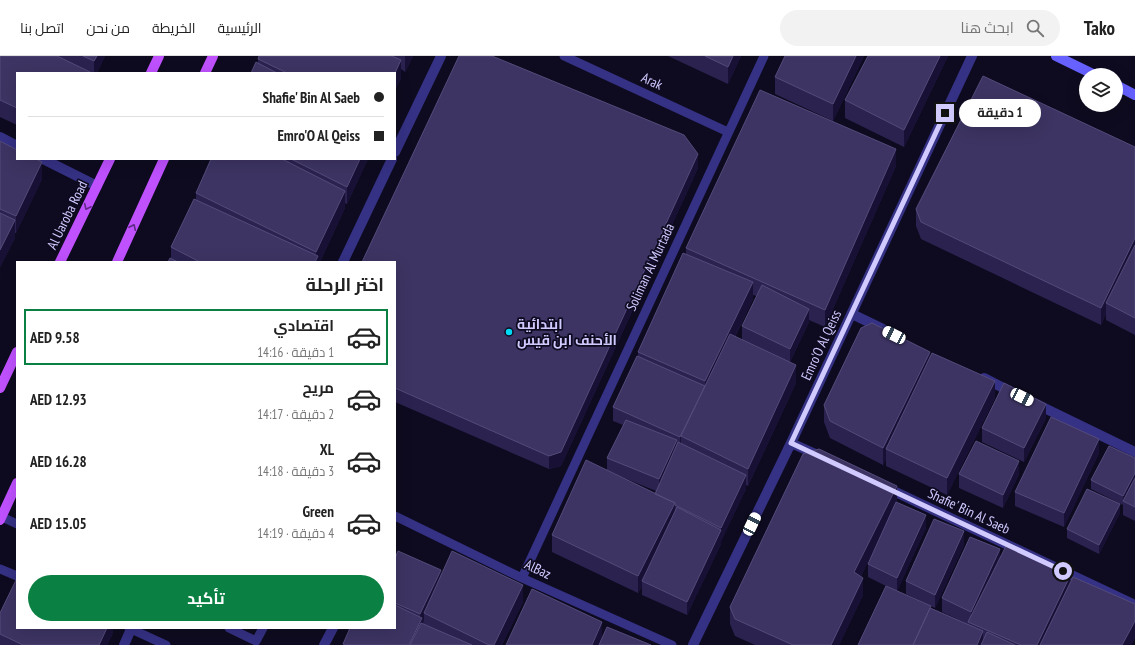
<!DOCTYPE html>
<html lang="ar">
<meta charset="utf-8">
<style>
body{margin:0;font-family:"PT Sans Narrow",Cairo,sans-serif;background:#f2f2f2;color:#222;direction:rtl;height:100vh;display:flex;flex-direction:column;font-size:15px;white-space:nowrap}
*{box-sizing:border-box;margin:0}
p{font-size:13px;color:#767676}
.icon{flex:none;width:22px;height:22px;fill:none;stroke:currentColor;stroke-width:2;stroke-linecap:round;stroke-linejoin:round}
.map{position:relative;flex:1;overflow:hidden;direction:ltr}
.side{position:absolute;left:16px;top:205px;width:380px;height:368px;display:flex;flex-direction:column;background:#fff;border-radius:0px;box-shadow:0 4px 16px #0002;direction:rtl}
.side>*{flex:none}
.banner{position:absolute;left:16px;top:16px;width:380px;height:88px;border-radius:0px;box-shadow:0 4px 16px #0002;direction:rtl;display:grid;align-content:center;height:88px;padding:0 12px;background:#fff}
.controls{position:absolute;left:1079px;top:12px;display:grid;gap:8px}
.controls a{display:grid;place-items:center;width:44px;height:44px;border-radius:50%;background:#fff;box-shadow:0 4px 16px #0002;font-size:20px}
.end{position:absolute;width:18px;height:18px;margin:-9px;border:5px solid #d0caff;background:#111;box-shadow:0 0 0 2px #111}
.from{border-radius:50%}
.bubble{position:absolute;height:28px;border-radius:14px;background:#fff;box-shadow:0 4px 16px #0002;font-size:13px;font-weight:700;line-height:28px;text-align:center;direction:rtl}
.car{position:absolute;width:12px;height:24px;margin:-12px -6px;border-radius:5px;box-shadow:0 0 3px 1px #0007;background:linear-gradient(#fff 24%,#345 0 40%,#fff 0 76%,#345 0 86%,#fff 0)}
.banner b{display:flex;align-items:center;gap:14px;height:38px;font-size:15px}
.banner b+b{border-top:1px solid #e0e0e0}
.banner i{width:10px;height:10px;background:#222}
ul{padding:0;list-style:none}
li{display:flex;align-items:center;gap:12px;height:56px;margin:0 8px 6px;padding:0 4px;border:2px solid transparent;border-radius:0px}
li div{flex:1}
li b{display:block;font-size:15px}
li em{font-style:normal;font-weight:700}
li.on{border-color:#0b8043}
li>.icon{width:36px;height:36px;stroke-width:1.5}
h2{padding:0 12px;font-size:18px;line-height:48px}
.cta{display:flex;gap:8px;margin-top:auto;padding:8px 12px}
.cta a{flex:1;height:46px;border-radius:24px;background:#0b8043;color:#fff;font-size:16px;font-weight:700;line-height:46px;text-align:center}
header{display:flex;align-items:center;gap:24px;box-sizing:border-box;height:56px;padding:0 20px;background:#fff;border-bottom:1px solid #e0e0e0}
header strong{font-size:19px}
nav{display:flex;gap:22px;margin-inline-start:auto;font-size:14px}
.search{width:280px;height:36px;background:#f2f2f2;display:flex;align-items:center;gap:10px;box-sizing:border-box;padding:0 14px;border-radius:22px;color:#767676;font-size:15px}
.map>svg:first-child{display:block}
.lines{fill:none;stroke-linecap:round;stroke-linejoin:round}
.lane{stroke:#353184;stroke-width:9}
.street{stroke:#353184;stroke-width:10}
.secondary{stroke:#6661ff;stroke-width:10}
.primary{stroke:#bf51ff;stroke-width:10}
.wall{fill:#2b2250;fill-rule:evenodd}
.shaded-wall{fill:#181135}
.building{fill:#3d3463;stroke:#544b7b}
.oneway{stroke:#5e2a84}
.route{stroke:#d0caff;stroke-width:5}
.poi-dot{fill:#00daf5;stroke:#0e0b20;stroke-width:1.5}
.labels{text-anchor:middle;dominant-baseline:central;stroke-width:3.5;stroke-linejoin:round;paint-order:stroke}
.street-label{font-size:14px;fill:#d0caff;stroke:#0e0b20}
.poi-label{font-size:14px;font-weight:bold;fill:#d0caff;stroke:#0e0b20;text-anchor:start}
</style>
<header>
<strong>Tako</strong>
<div class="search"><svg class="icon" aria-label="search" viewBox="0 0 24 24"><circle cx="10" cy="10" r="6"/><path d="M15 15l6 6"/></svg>ابحث هنا</div>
<nav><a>الرئيسية</a><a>الخريطة</a><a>من نحن</a><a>اتصل بنا</a></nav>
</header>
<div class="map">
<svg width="1135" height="589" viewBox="0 0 1135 589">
<rect width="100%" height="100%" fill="#0e0b20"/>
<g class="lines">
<!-- lane -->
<path class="lane" d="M564,0L728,76
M395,460L522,522L672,589
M2,461L17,468
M0,513L17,520
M522,522L764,0
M129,572L166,589
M229,572L256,585L263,572"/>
<!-- street -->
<path class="street" d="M0,81L17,90
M395,96L441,0
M43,103L97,130
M343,206L392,103
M852,258L883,273
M984,322L1013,337
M1034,347L1135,396
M791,387L822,401
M885,431L1135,549
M124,589L131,573
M324,589L333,572
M693,589L791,387L972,0"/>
<!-- secondary -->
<path class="secondary" d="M1056,0L1095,19
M1116,29L1135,39"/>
<!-- primary -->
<path class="primary" d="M151,17L159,0
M205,17L213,0
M60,206L110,103
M117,206L164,103
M0,332L17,296
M0,464L17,427"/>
</g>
<!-- wall -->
<path class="wall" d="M0,0H105L97,17H17V69L0,61Z
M259,0H413L405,16L401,13V22L395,34V17H251L258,7V3Z
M668,0H741L728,28Z
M785,0H864L833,65L775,38V21Z
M868,0H948L904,91L845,62V44Z
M0,85L42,123L16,177H15V182L0,211Z
M1135,91V279L1106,264V258L1101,269L921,183L916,170V153Z
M211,103H368L347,148L345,147V152L320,206H168L171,202V191L196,144V137Z
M896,110L825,271L809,264V266L790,306L742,284V270L757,240L753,239V243L735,281L796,327L748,430L746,429V433L721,485V488L687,559L642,539V531L638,537L552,496V479L607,414V402L623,369L613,365V351L638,301V296L686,198V192ZM619,420L656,435L655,438Z
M698,112L561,410L549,413L395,346V206Z
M930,302L995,342L947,439L886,410V403L883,409L830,382L824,366V349Z
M1046,362L1024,406L982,386V372Z
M1099,397L1064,471L1015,450V436Z
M1135,402V465L1123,459V449L1091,433V424Z
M959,418H1019L1003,452L959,432Z
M897,447L926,472L897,535L931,552L968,568L942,556V542L1000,500L1070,526L1135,548V582L1131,589H858L886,530L868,521V508L878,485L861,520L863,539L839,589H755L735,580L730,568V551Z
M1120,457L1099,498L1067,482V473Z
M964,489L935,552L906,538V525Z
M395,502L441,519L523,546L502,589H343V588L395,572Z
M0,557L113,572V577L107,589H0Z"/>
<!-- shaded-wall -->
<path class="shaded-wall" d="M97,0H105L97,17H94V5Z
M405,0H413L405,16Z
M733,0H741L728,28V11Z
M856,0H864L833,65V48Z
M940,0H948L904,91V74Z
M401,4V22L395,34V17Z
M896,93V110L825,271V254Z
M698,98V112L561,410L549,413V400Z
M360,103H368L347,148V131Z
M42,106V123L16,177V160Z
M345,135V152L320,206H315L316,203V196Z
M15,164V182L0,211V194Z
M1135,182V200L1106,247V258L1101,269V252Z
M753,226V243L705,342V325Z
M809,253V266L790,306V293Z
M930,296V313L886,393V403L883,409V392Z
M796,309V327L748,430V413Z
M995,325V342L947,439V422Z
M705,330L681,380V392L680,394V381Z
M1046,348V362L1024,406V392Z
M1099,383V397L1064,471V457Z
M677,384V397L659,436V423Z
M1019,405V418L1003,452V439Z
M1135,417V426L1123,445V449V440Z
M746,419V433L721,486V472Z
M897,430V447L854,534V516Z
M675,447V464L642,525V531L638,537V520Z
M1120,448V457L1099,498V489Z
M926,459V472L897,536V522Z
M721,474V488L687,559V546Z
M964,475V489L935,552V539Z
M1000,493V506L971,567V556Z
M441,514V527L424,557V564L416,589H409L420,566V558Z
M1070,520V537L1046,589H1037Z
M863,522V539L839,589H831Z
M523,529V546L502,589H494Z
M1135,565V582L1131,589H1122Z
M602,566V583L600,589H592Z
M107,572H113V577L107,589H99Z
M983,575V589H977Z"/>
<!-- building -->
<path class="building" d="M0,0H57L90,16V17H17V52L0,44Z
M83,0H97L94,5Z
M259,0H392L401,4L395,17H287L258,3Z
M459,0H492L684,79L698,98L561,396L549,400L395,332V206H362Z
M705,0H733L728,11Z
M785,0H856L833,48L775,21Z
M868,0H940L904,74L845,44Z
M256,6L277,17H251Z
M983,20L1135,91V182L1101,252L921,166L916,153Z
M760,34L896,93L825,254L686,192Z
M0,85L17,94V103H36L42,106L16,160L0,153Z
M211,103H282L345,135L316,196L196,137Z
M291,103H360L347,131Z
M194,143L318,200L315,206H200L171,191Z
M0,157L15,164L0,194Z
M1135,189V262L1106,247Z
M683,197L753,226L705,325L638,296Z
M170,202L178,206H168Z
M762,229L809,253L790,293L742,270Z
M872,267L930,296L883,392L830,365L824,349L861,272Z
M730,278L796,309L748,413L681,380Z
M932,297L995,325L947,422L886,393Z
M637,300L705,330L680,381L613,351Z
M1004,327L1046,348L1024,392L982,372Z
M1051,361L1099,383L1064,457L1015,436Z
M626,364L677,384L659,423L607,402Z
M976,385L1019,405L1003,439L959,418Z
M678,386L746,419L721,472L675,449V447L655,438Z
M1109,390L1135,402V417L1123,440L1091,424Z
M819,393L897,430L854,516L863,522L831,589H793L735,563L730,551L803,398Z
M586,404L675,447L638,520L552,479Z
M1135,422V451L1123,445Z
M1087,433L1120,448L1099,489L1067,473Z
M896,446L926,459L897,522L868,508Z
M677,451L721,474L687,546L642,525Z
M934,463L964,475L935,539L906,525Z
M970,481L1000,493L971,556L942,542Z
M1007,488L1070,520L1037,589H1021L968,566Z
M398,495L441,514L420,558L395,547V502Z
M452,495L523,529L494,589H489L424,557Z
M1073,521L1135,548V565L1122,589H1040Z
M17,522V572H107L99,589H23L0,578V557Z
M886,530L931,550L913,589H858Z
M532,533L602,566L592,589H506Z
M395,549L422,562L409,589H345L343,588L350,572H395Z
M930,552L983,575L977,589H913Z
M421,567L472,589H410Z
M607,571L651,589H599Z
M987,576L1015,589H981Z"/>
<!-- one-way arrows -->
<defs><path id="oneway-chevron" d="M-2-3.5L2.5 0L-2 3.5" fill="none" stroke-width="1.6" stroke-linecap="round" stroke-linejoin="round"/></defs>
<g class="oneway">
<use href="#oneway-chevron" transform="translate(87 151) rotate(116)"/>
<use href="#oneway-chevron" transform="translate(133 171) rotate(-65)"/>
</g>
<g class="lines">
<!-- route -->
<path class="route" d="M945,57L791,387L1063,515"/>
</g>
<!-- markers -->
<circle class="poi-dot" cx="509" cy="276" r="4"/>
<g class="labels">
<!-- street labels -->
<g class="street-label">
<text transform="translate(652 25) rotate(25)">Arak</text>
<text transform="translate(67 159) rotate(-64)">Al Uaroba Road</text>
<text transform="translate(650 211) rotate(-65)">Soliman Al Murtada</text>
<text transform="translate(821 289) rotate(-65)">Emro'O Al Qeiss</text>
<text transform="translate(969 455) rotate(25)">Shafie' Bin Al Saeb</text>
<text transform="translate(538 513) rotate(25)">AlBaz</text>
</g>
<!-- poi labels -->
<g class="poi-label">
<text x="517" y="268">ابتدائية<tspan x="517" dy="16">الأحنف ابن قيس</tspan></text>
</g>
</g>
</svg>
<div class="controls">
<a><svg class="icon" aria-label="layers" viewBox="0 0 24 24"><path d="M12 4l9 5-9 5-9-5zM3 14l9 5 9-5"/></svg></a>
</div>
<i class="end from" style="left:1063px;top:515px"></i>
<i class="end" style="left:945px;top:57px"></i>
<div class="bubble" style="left:959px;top:43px;width:82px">1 دقيقة</div>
<i class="car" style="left:894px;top:279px;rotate:296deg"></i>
<i class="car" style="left:1022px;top:341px;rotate:116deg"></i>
<i class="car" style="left:752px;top:468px;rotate:26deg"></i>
<div class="banner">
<b><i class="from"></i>Shafie' Bin Al Saeb</b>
<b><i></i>Emro'O Al Qeiss</b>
</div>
<section class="side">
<h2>اختر الرحلة</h2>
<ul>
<li class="on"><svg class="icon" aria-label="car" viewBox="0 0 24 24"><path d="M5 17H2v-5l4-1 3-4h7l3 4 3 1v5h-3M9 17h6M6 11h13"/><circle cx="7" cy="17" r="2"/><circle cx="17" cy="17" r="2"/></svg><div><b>اقتصادي</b><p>1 دقيقة · 14:16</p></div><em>AED 9.58</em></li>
<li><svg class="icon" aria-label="car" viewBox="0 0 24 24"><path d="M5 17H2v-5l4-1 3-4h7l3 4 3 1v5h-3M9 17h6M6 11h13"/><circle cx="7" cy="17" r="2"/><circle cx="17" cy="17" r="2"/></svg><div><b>مريح</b><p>2 دقيقة · 14:17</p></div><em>AED 12.93</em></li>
<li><svg class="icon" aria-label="car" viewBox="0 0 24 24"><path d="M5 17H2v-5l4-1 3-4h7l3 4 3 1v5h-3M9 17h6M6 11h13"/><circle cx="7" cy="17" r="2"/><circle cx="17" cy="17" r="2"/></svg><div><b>XL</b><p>3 دقيقة · 14:18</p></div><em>AED 16.28</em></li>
<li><svg class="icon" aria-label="car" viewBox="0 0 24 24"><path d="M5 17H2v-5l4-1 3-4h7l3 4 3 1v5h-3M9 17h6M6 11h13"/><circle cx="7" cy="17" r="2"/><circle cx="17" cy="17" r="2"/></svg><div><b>Green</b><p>4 دقيقة · 14:19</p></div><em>AED 15.05</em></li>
</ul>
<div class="cta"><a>تأكيد</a></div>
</section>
</div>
